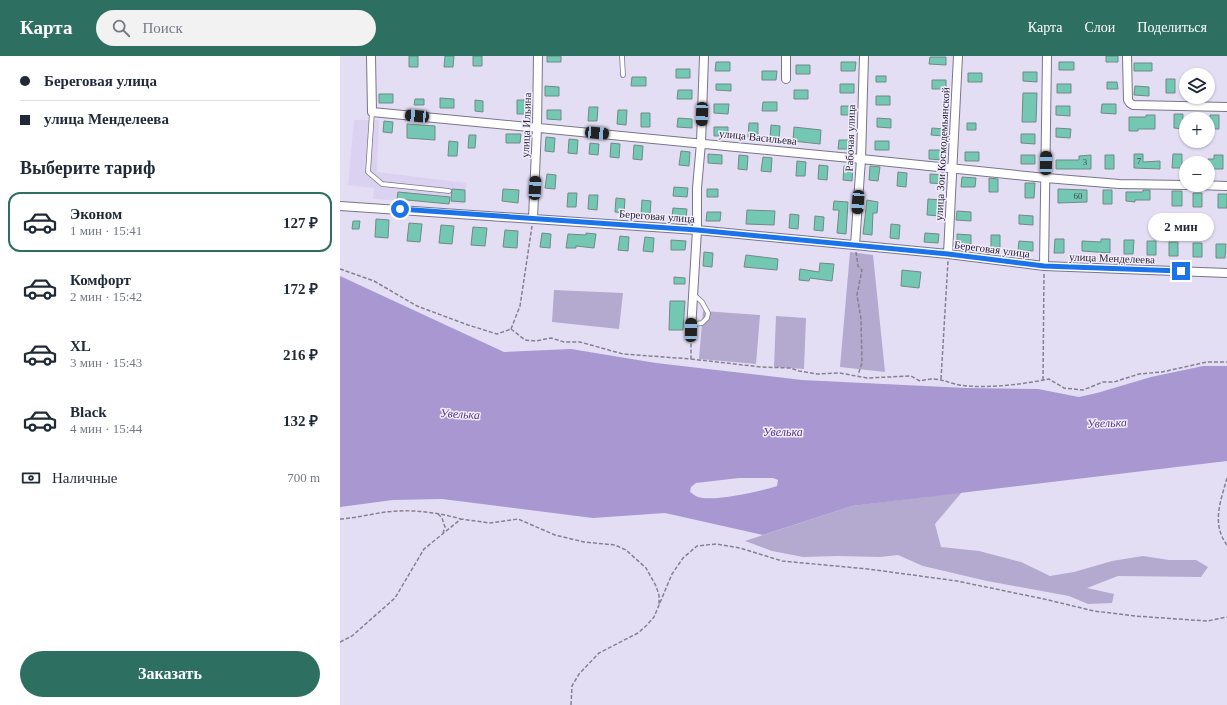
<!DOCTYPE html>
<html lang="ru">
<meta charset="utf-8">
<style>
body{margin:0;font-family:"Times New Roman",serif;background:#f2f2f3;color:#1f2937;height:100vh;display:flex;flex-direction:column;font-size:15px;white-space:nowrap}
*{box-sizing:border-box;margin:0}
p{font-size:13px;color:#747a83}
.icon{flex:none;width:22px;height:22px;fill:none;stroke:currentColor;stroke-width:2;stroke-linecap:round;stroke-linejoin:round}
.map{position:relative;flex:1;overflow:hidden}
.panel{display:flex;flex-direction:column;background:#fff;width:340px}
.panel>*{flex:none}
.top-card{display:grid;align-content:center;height:88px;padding:0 20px;background:#fff}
.controls{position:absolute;left:839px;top:12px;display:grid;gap:8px}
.controls a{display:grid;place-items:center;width:36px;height:36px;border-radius:50%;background:#fff;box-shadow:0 1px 3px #0004;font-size:20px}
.end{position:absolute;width:18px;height:18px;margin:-9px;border:5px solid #1a73e8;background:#fff;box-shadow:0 0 0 2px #fff}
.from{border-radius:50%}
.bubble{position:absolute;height:28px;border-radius:14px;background:#fff;box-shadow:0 1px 3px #0004;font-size:13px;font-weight:700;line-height:28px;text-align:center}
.car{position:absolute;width:12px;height:24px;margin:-12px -6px;border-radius:5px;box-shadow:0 0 3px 1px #0007;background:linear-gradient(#222 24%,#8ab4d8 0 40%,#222 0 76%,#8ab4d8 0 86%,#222 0)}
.top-card b{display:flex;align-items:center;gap:14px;height:38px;font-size:15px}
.top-card b+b{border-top:1px solid #e0e1e3}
.top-card i{width:10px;height:10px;background:#1f2937}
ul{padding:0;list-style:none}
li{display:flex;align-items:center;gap:12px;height:60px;margin:0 8px 6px;padding:0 12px;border:2px solid transparent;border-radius:12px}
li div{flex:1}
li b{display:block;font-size:15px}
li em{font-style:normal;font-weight:700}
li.active{border-color:#2d7061}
li>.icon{width:36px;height:36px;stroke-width:1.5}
h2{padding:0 20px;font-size:18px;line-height:48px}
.pay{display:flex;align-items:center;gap:10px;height:44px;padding:0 20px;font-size:15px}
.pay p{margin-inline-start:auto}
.cta{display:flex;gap:8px;margin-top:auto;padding:8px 20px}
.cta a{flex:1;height:46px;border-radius:24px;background:#2d7061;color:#fff;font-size:16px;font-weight:700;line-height:46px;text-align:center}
header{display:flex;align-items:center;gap:24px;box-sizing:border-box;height:56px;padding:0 20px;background:#2d7061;color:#fff}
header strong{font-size:19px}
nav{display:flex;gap:22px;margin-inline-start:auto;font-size:14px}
.search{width:280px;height:36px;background:#f2f2f3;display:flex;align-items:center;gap:10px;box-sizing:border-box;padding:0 14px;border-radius:22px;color:#747a83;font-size:15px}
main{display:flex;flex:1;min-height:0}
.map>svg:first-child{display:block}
.built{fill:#dad2f0}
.green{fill:#b4a9cf}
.water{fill:#a897d1;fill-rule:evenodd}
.building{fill:#74c7b3;stroke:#718a83}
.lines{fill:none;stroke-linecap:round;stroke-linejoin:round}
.service-casing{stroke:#7a7589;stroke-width:5.5}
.minor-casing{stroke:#7a7589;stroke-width:10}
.path{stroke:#858190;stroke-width:1.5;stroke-dasharray:4 2;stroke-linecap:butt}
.service{stroke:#fff;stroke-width:4}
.minor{stroke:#fff;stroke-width:8}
.route{stroke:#1a73e8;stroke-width:5}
.labels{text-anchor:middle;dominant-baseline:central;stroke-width:3;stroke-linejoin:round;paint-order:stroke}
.number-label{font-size:9px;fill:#3c4f50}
.street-label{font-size:11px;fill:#29272f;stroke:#f1ecfe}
.water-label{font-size:12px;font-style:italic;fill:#573d85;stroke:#f1ecfe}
</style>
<header>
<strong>Карта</strong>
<div class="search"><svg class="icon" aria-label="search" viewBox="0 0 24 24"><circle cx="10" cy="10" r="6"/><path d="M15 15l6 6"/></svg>Поиск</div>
<nav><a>Карта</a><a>Слои</a><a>Поделиться</a></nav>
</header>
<main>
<section class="panel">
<div class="top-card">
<b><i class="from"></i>Береговая улица</b>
<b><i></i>улица Менделеева</b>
</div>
<h2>Выберите тариф</h2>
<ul>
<li class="active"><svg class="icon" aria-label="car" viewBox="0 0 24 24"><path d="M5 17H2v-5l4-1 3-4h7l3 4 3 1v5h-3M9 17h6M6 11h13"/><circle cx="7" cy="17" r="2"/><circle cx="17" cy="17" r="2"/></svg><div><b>Эконом</b><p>1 мин · 15:41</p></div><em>127 ₽</em></li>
<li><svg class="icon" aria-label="car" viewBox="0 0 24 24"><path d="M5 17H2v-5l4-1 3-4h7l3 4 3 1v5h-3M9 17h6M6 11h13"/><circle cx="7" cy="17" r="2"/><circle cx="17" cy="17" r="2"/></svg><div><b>Комфорт</b><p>2 мин · 15:42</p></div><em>172 ₽</em></li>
<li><svg class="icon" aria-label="car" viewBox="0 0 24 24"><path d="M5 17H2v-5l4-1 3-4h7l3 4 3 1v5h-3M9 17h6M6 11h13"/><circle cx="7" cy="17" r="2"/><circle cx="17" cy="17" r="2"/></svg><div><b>XL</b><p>3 мин · 15:43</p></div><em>216 ₽</em></li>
<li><svg class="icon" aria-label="car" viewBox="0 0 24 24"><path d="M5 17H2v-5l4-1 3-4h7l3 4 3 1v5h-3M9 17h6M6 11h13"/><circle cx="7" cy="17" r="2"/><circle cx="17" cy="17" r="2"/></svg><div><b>Black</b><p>4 мин · 15:44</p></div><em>132 ₽</em></li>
</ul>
<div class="pay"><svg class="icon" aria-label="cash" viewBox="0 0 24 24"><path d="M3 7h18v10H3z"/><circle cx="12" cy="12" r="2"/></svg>Наличные<p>700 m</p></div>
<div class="cta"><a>Заказать</a></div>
</section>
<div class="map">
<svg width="887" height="649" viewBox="0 0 887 649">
<rect width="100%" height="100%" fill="#e4def5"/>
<!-- built -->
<path class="built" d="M14,64H39L37,116L126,127L124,148L33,143L34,132L8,129Z"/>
<!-- green -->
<path class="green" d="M510,196L533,199L545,316L500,311Z
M214,234L283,237L279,273L212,266Z
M363,255L420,259L416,308L359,303Z
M436,260L466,262L464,313L434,311Z
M622,436L595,468L601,491L639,495L681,506L710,520L734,516L772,505L803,500L829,504H856L868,511L861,521L778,520L747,532L774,538L772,547L748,548L729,540L647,525L583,510L558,499L540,501L498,500L463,501L432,495L405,485L512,450Z"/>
<!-- water -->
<path class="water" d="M0,220L164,296L231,293L316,307L462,324L626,332L698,333L739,341L757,337L811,321L863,310H887V405L512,450L423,479L325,457L253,462L102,443L53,444L0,451ZM399,422H433L438,424L437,430C422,435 373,446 358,441C355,440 352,437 350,436L351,431L356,427Z"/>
<!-- building -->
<path class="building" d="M69,0H78V11H69Z
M105,0H114L113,11H104Z
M133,0H142V10H133Z
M207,0H221V6H207Z
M766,0H778V6H766Z
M590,1H606V9L589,8Z
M376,6H390V15H375Z
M501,6H516L515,15H501Z
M719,6H734V14H719Z
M794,7H812V15H794Z
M456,9H470V18H456Z
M336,13H350V22H336Z
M422,15H437L436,24H422Z
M683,16H697V26L683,25Z
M628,17H642V26H628Z
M536,20H546V26H536Z
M292,21H306V30H291Z
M826,23H835V37H826Z
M592,24H606V33H592Z
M767,26H777L778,33H767Z
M376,28H391V35L376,34Z
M500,28H514V37H500Z
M717,28H731V37H717Z
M205,30L219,31V40H205Z
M795,30L809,31V40L794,39Z
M338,34H352V43H337Z
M454,34H468V43H454Z
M683,37H697L696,66H682Z
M39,38H53V47H39Z
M536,40H550V49H536Z
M100,42L114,43V52H100Z
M75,43H84V49H74Z
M135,44L143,45V56L135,55Z
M177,44H186V58H177Z
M423,46H437V55H422Z
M374,48H389L388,58L374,57Z
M762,48H776V58L761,57Z
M501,50H515V59H501Z
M716,50H730V60L716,59Z
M249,51H258L257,65H248Z
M207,54H221V64L207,63Z
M278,54H287L286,69L277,68Z
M301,57H310V71H301Z
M834,58H843V73L834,72Z
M806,59H815V73H798V75H789V61H806Z
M870,59H879V73H870Z
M338,62L352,63V72L337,71Z
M537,62L551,63V72L537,71Z
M44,65L53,66L52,77L43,76Z
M409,67H418V81H408Z
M627,67H636V74H627Z
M67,68L95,70V84L67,82Z
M431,69L440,70L439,84L430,83Z
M374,71H388V80H374Z
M454,71L481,74L480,88L453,85Z
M592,72L605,73L604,80L591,79Z
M716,72L731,73L730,82L716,81Z
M166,78H181L180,87H166Z
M681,78H695V88L681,87Z
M129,79H136L135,92H128Z
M206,81L215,82L214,96L205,95Z
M229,83L238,84L237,98L228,97Z
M499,84H513V93H498Z
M109,85L118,86L117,100H108Z
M535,85H549V94H535Z
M250,87L259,88L258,99L249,98Z
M271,87L280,88L279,102L270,101Z
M294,89L303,90L302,104L293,103Z
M589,94H603V104L589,103Z
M341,95L350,96L349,110L339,109Z
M625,96H639V105H625Z
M368,98L382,99V108L368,107Z
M794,98H803V106L820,105V113L794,112Z
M833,98H842V112H832Z
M399,99L408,100L407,114L398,113Z
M681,99H695V108H681Z
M751,99V113H716V104H739V100Z
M765,99H774V113H765Z
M874,99H883V113H868V103H874Z
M423,101L432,102L431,116L421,115Z
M457,105L466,106L465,120H456Z
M479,109L488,110L487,124L478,123Z
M504,110L513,111L512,125L503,124Z
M530,110L540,111L538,125L529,124Z
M558,116L567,117L566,131L557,130Z
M207,118L216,119L215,133L205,132Z
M590,118L604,119V128L590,127Z
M622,121L636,122L635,131H621Z
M649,122L658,123V136H649Z
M685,127H695L694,142H685Z
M334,131L348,132L347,141L333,140Z
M112,133L125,134V146L111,145Z
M163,133L179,134L178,147L162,145Z
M367,133H378V141H367Z
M718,133L747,134V146L718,147Z
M763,134H772V148H763Z
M803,134H810V144H795V146L786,145V136H803Z
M832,135H842V150H832Z
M58,136L110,141L109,148L57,143Z
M228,137H237L236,151H227Z
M853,137H862V151H853Z
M878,138H887V152H878Z
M249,139H258L257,154L248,153Z
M276,142L285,143L284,157L275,156Z
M588,143L602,144L601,160L587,159Z
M302,144L311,145L310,159L301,158Z
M527,144L538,146L537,157H533L532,179L523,178Z
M494,145L508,146L506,178L497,177L499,154H493Z
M333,152L347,153L346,162L332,161Z
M407,154L435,155L434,169L406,168Z
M617,155L631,156V165L616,164Z
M367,156H381L380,165H366Z
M450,158L459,159L458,173L449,172Z
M679,159L693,160V169L679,168Z
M475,160L484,161L483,175L474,174Z
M36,163L49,164L48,182L35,181Z
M13,165H20L19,173H12Z
M69,167L82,168L80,186L67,185Z
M551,168L560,169L559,183L550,182Z
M101,169L114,170L112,188L99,187Z
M133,171L147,172L145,190L131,189Z
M165,174L178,175L177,192L163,191Z
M202,177L211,178L210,192L200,191Z
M246,177L256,178L254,192L236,190V192H226L228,178L246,179Z
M585,177L599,178L598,187L584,186Z
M617,178L631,179V188L617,187Z
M651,179H660V193H651Z
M280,180L289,181L288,195L278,194Z
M305,181L314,182L313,196L303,195Z
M715,183H724V197H714Z
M761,183H770V197L742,195V185L761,186Z
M331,184L346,185L345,194H331Z
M784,184H794L793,198H784Z
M679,185L693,186V195L678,194Z
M807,185H816V199H807Z
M829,186H838V200H829Z
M853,187H862V201H853Z
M876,188H886L885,202H876Z
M364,196L373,197L372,211L363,210Z
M406,199L438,203L437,214L404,211Z
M480,207L494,208L492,225L470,222L469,225L459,224L460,213L479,216Z
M562,214L581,216L579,232L561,230Z
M334,221L345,222V228H334Z
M330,245H345L343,274H329Z"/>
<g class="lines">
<!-- service casing -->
<g class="service-casing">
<path id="service" d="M282,0L283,19
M32,56L28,116L42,128L109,135
M352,266L355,268L362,267L367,262L368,257L362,246L353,238"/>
</g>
<!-- minor casing -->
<g class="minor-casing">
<path id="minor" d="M31,0L32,56L521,103L706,122L779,128L846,129
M787,0L788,44L790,47L793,49L887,51
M446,23V0
M856,129L887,130
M0,150L357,174L608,198L704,210L887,217
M193,162L197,72L198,0
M515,189L521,103L524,0
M608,198L618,0
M704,210L707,0
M351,274L357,174V132L361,87L364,0"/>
</g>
<!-- path -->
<path class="path" d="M516,196L518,210L522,214L517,239L521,263L522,307L518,319
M0,213L34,225L77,250L128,269L157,278L171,273
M171,273L185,284L196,285L211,282L224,286H240L283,298L351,303V280
M171,273L180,250L192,170
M351,303L421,311L450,312L459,315L477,318L500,317L527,322L571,320L580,325C602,319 607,329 628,330C653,332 684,328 709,323L724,332L743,334L763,326H774L799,318L822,316L867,306H887
M601,323L608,205
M703,324L704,218
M887,422C881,444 871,468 887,489
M98,458L102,462L105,471L103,477
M0,463C16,462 31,458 46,456C72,453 96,456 121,463
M0,586L12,580L55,542L84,493L121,463L150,467L178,463L215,479L244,486L275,489L286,494L306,512L316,530L319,539V548
M231,649L232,630L239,618L259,597L298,577L307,569L314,561L332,518L343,502L357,490L376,488L400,492L442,505L528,513L617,525L704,543L754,555L795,560L867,565L887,561"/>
<!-- service -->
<use href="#service" class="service"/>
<!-- minor -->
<use href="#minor" class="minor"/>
</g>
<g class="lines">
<!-- route -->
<path class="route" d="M60,153L357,174L608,198L704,210L841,215"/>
</g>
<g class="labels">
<!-- number labels -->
<g class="number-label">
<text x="799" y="105">7</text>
<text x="745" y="106">3</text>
<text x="738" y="140">60</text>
</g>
<!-- street labels -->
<g class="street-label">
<text transform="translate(186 69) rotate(-88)">улица Ильина</text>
<text transform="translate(418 81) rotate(6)">улица Васильева</text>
<text transform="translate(510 82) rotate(-88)">Рабочая улица</text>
<text transform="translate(602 98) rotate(-87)">улица Зои Космодемьянской</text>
<text transform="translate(317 160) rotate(4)">Береговая улица</text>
<text transform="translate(652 193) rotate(7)">Береговая улица</text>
<text transform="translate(772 202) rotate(2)">улица Менделеева</text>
</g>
<!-- water labels -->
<g class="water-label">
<text transform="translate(120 358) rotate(3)">Увелька</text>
<text transform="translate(767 367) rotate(-2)">Увелька</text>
<text x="443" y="376">Увелька</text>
</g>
</g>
</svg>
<div class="controls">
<a><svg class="icon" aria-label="layers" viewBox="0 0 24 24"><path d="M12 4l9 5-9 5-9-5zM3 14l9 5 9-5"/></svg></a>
<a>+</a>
<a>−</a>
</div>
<i class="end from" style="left:60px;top:153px"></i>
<i class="end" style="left:841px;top:215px"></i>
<div class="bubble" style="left:808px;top:157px;width:66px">2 мин</div>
<i class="car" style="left:362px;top:58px;rotate:182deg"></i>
<i class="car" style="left:77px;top:60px;rotate:275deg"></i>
<i class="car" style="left:257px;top:77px;rotate:95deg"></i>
<i class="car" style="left:706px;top:107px;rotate:1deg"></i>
<i class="car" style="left:195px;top:132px;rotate:3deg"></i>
<i class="car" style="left:518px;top:146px;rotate:184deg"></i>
<i class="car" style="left:351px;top:274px;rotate:1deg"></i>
</div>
</main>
